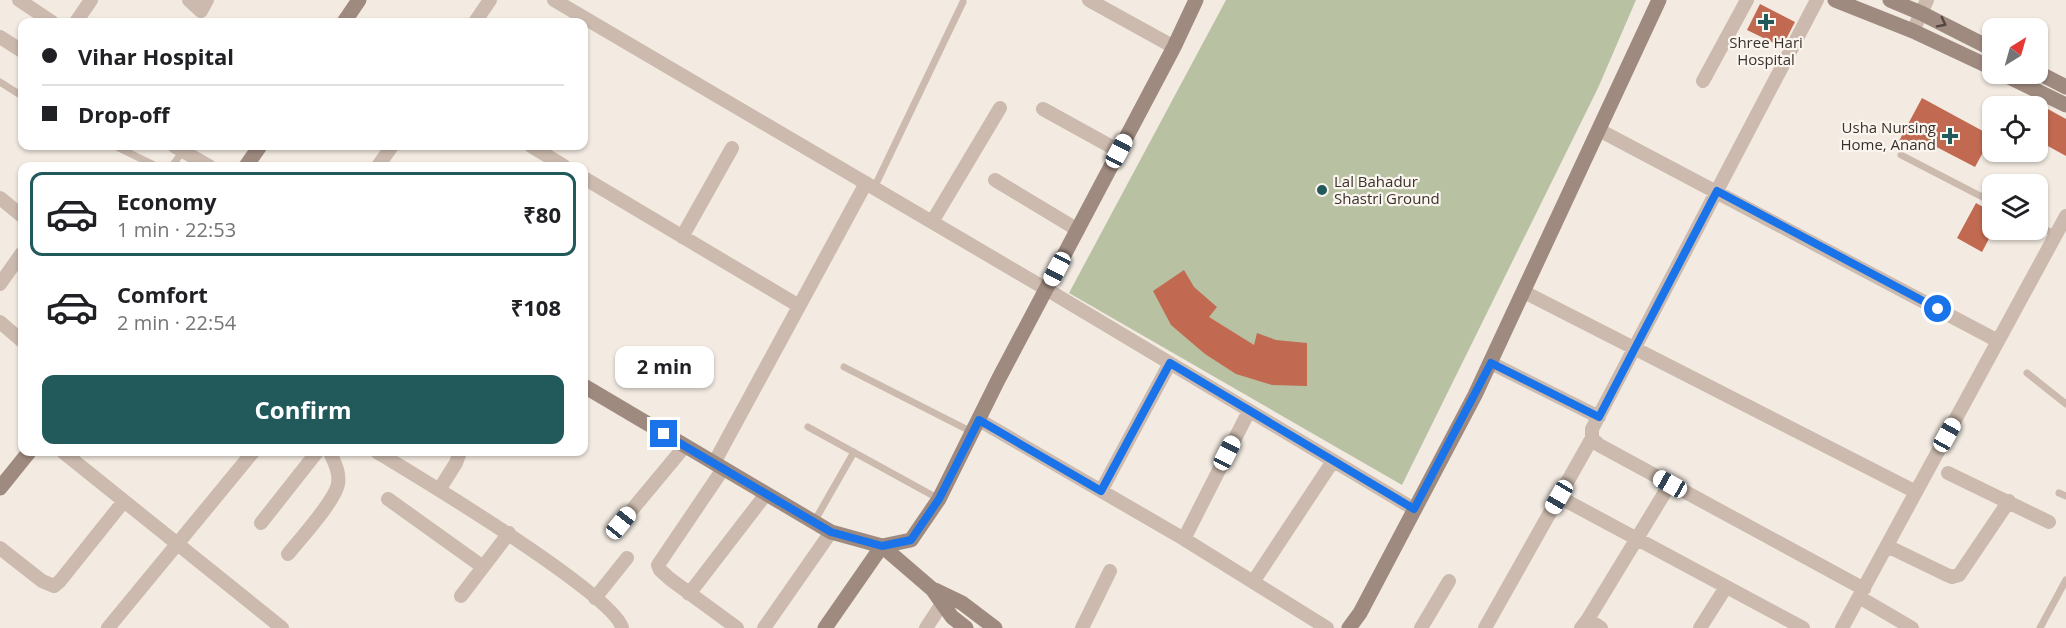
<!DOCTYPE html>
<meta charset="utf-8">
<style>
body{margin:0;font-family:"Open Sans",sans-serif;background:#f6f6f6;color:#202124;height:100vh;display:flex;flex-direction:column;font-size:22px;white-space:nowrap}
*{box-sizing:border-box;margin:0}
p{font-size:20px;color:#757577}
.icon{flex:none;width:33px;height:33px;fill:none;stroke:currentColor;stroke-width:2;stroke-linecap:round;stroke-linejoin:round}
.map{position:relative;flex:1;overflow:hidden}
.details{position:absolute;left:18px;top:162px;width:570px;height:294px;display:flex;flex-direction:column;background:#fff;border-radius:12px;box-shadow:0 2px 4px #0004}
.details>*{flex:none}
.top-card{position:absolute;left:18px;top:18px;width:570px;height:132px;border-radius:12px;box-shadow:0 2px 4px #0004;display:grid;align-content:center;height:132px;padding:0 24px;background:#fff}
.needle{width:39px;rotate:37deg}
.fabs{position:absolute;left:1982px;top:18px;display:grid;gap:12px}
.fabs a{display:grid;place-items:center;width:66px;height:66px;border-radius:12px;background:#fff;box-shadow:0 2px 4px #0004;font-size:30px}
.end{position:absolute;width:27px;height:27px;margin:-14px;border:8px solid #1a73e8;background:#fff;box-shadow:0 0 0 3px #fff}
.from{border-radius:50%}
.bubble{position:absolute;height:42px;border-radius:12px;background:#fff;box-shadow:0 2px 4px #0004;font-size:20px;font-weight:700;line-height:42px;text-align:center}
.car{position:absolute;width:18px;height:36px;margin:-18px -9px;border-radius:8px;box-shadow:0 0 4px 2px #0007;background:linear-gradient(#fff 24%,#345 0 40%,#fff 0 76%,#345 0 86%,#fff 0)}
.top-card b{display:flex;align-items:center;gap:21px;height:57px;font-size:22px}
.top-card b+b{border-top:2px solid #e0e0e0}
.top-card i{width:15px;height:15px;background:#202124}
ul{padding:10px 0 0;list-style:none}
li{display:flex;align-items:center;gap:18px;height:84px;margin:0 12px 9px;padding:0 12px;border:3px solid transparent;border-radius:12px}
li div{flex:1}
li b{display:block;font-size:22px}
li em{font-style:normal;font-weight:700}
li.active{border-color:#22595b}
li>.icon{width:54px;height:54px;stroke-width:1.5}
.primary-button{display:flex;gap:12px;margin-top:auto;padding:12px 24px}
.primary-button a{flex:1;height:69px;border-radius:12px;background:#22595b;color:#fff;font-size:24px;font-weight:700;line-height:69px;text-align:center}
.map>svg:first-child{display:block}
.green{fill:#b8c2a2}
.building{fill:#c26a51}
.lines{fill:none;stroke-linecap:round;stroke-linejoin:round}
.lane{stroke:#cbbaad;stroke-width:7}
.street{stroke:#cbbaad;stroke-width:14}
.secondary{stroke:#9f8a7f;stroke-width:15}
.oneway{stroke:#534641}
.route{stroke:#1a73e8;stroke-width:8}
.poi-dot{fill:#22595b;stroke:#faf5ee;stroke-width:2}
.labels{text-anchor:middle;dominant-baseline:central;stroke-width:4.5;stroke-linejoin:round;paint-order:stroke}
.poi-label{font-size:15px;fill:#3a302c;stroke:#faf5ee}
</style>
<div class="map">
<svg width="2066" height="628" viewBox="0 0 2066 628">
<rect width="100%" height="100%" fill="#f3ebe2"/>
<!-- green -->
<path class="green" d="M1226,0H1636L1598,88L1402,485L1069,293Z"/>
<!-- building -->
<path class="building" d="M1760,4L1795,22L1782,47L1747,30Z
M1922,98L1992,136L1975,167L1925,141L1919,152L1899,141Z
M2037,103L2066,119V156L2037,140Z
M1976,203L1992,212V233L1982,252L1957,238Z
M1184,270L1194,287L1217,307L1209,317L1254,345L1257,333L1276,340L1307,343V386L1272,385L1236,374L1205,354L1171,325L1153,291Z"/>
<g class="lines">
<!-- lane -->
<path class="lane" d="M0,82L22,96
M115,146L156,166
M1901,155L1992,202
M172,166L183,151
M874,188L963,2
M2037,225L2056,235
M844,367L972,432
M2027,373L2066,404
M808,427L939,499
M2059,493L2066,496
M814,522L854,452
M2040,628L2066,580"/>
<!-- street -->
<path class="street" d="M19,0L52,22
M189,0L201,11L207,0
M554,0L1046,289L1414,509
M1089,0L1174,47
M1817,0L1592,429V438L1599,445L1864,589
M76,22L91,0
M475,22L490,0
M1913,31L1927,0
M0,37L22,51
M1703,81L1747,0
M1043,109L1119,151
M1599,130L1998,341
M174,146L209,166
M531,146L564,166
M378,166L392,146
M584,178L799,306
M995,180L1078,230
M0,198L22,216
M932,222L1000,108
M682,237L732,148
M0,284L22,253
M1524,292L1916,492
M0,322L22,341
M1491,363L1599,417
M979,420L1184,539L1327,628
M63,452L282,628
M377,452C415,475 616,595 622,628
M714,463L866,183
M723,469L658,565L660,570L670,579L737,628
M1948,473L2049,522
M439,490L456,463L460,452
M1101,491L1170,363
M1559,497L1803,628
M388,499L483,567
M261,523L317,452
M621,523L685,446
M1184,539L1249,411
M1887,546L1947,575L1952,577L1959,575L2009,501
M0,548L42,581L54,586L60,581L124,501
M288,554C300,539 335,501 338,484C340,472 334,462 330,452
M1253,582L1333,461
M689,594L766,494
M461,596L509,533
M1859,597L1912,628
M595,598L627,558
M1588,619L1670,484
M108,628L253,452
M764,628L831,532
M926,628L947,596
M1082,628L1110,571
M1421,628L1449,581
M1485,628L1592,438
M1581,628L1588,619L1601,628
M1700,628L1726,587
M1842,628L2066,216"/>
<!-- secondary -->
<path class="secondary" d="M1835,0L1913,31L1992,68
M1890,0L1921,13L1992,49
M344,22L359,0
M2037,72L2066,87
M2003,74L2066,105
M246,166L260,146
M584,386L831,532L882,546L932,589L952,617L966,628
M0,488L29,452
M935,590L962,603L995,628
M825,628L882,546L911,540L939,499L998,380L1174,47L1196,0
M1349,628L1360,613L1475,395L1659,0"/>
</g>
<!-- one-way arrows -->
<defs><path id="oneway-chevron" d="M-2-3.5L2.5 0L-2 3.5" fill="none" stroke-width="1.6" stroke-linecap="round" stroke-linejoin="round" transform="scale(1.5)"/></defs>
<use class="oneway" href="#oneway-chevron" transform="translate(1942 23) rotate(27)"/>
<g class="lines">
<!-- route -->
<path class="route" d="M664,434L831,532L882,546L911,540L939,499L979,420L1101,491L1170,363L1414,509L1491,363L1599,417L1717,191L1938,309"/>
</g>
<!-- markers -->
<g class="poi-dot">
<path d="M1763 13h6v6h6v6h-6v6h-6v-6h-6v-6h6z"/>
<path d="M1947 127h6v6h6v6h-6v6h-6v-6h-6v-6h6z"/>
<circle cx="1322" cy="190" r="6"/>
</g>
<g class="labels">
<!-- poi labels -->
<g class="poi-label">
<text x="1766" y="42">Shree Hari<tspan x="1766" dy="17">Hospital</tspan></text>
<text x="1936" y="127" text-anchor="end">Usha Nursing<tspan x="1936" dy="17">Home, Anand</tspan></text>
<text x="1334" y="181" text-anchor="start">Lal Bahadur<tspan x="1334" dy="17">Shastri Ground</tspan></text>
</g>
</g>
</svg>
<div class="fabs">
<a><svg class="needle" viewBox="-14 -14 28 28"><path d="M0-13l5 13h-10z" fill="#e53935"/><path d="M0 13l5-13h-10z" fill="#757577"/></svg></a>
<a><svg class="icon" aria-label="locate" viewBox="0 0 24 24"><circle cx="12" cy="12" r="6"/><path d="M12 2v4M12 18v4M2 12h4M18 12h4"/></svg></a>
<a><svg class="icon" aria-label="layers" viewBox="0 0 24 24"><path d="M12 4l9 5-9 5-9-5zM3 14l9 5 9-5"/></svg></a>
</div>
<i class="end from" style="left:1938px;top:309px"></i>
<i class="end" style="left:664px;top:434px"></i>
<div class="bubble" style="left:615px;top:346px;width:99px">2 min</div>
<i class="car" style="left:1119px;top:151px;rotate:28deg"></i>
<i class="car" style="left:1057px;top:269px;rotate:208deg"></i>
<i class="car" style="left:1947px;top:435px;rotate:29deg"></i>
<i class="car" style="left:1227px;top:453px;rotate:27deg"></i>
<i class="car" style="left:1670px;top:484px;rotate:299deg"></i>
<i class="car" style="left:1559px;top:497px;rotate:210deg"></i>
<i class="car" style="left:621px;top:523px;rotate:39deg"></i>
<div class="top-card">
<b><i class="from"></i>Vihar Hospital</b>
<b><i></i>Drop-off</b>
</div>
<section class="details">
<ul>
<li class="active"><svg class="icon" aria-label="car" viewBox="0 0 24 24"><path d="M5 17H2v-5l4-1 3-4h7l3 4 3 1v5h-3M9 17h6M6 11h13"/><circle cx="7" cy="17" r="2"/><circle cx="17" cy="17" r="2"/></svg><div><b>Economy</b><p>1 min · 22:53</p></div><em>₹80</em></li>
<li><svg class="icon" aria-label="car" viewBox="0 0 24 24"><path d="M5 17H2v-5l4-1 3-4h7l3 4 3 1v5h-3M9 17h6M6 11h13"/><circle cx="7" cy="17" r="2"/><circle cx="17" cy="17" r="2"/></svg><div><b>Comfort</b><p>2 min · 22:54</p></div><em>₹108</em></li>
</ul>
<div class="primary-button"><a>Confirm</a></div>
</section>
</div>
